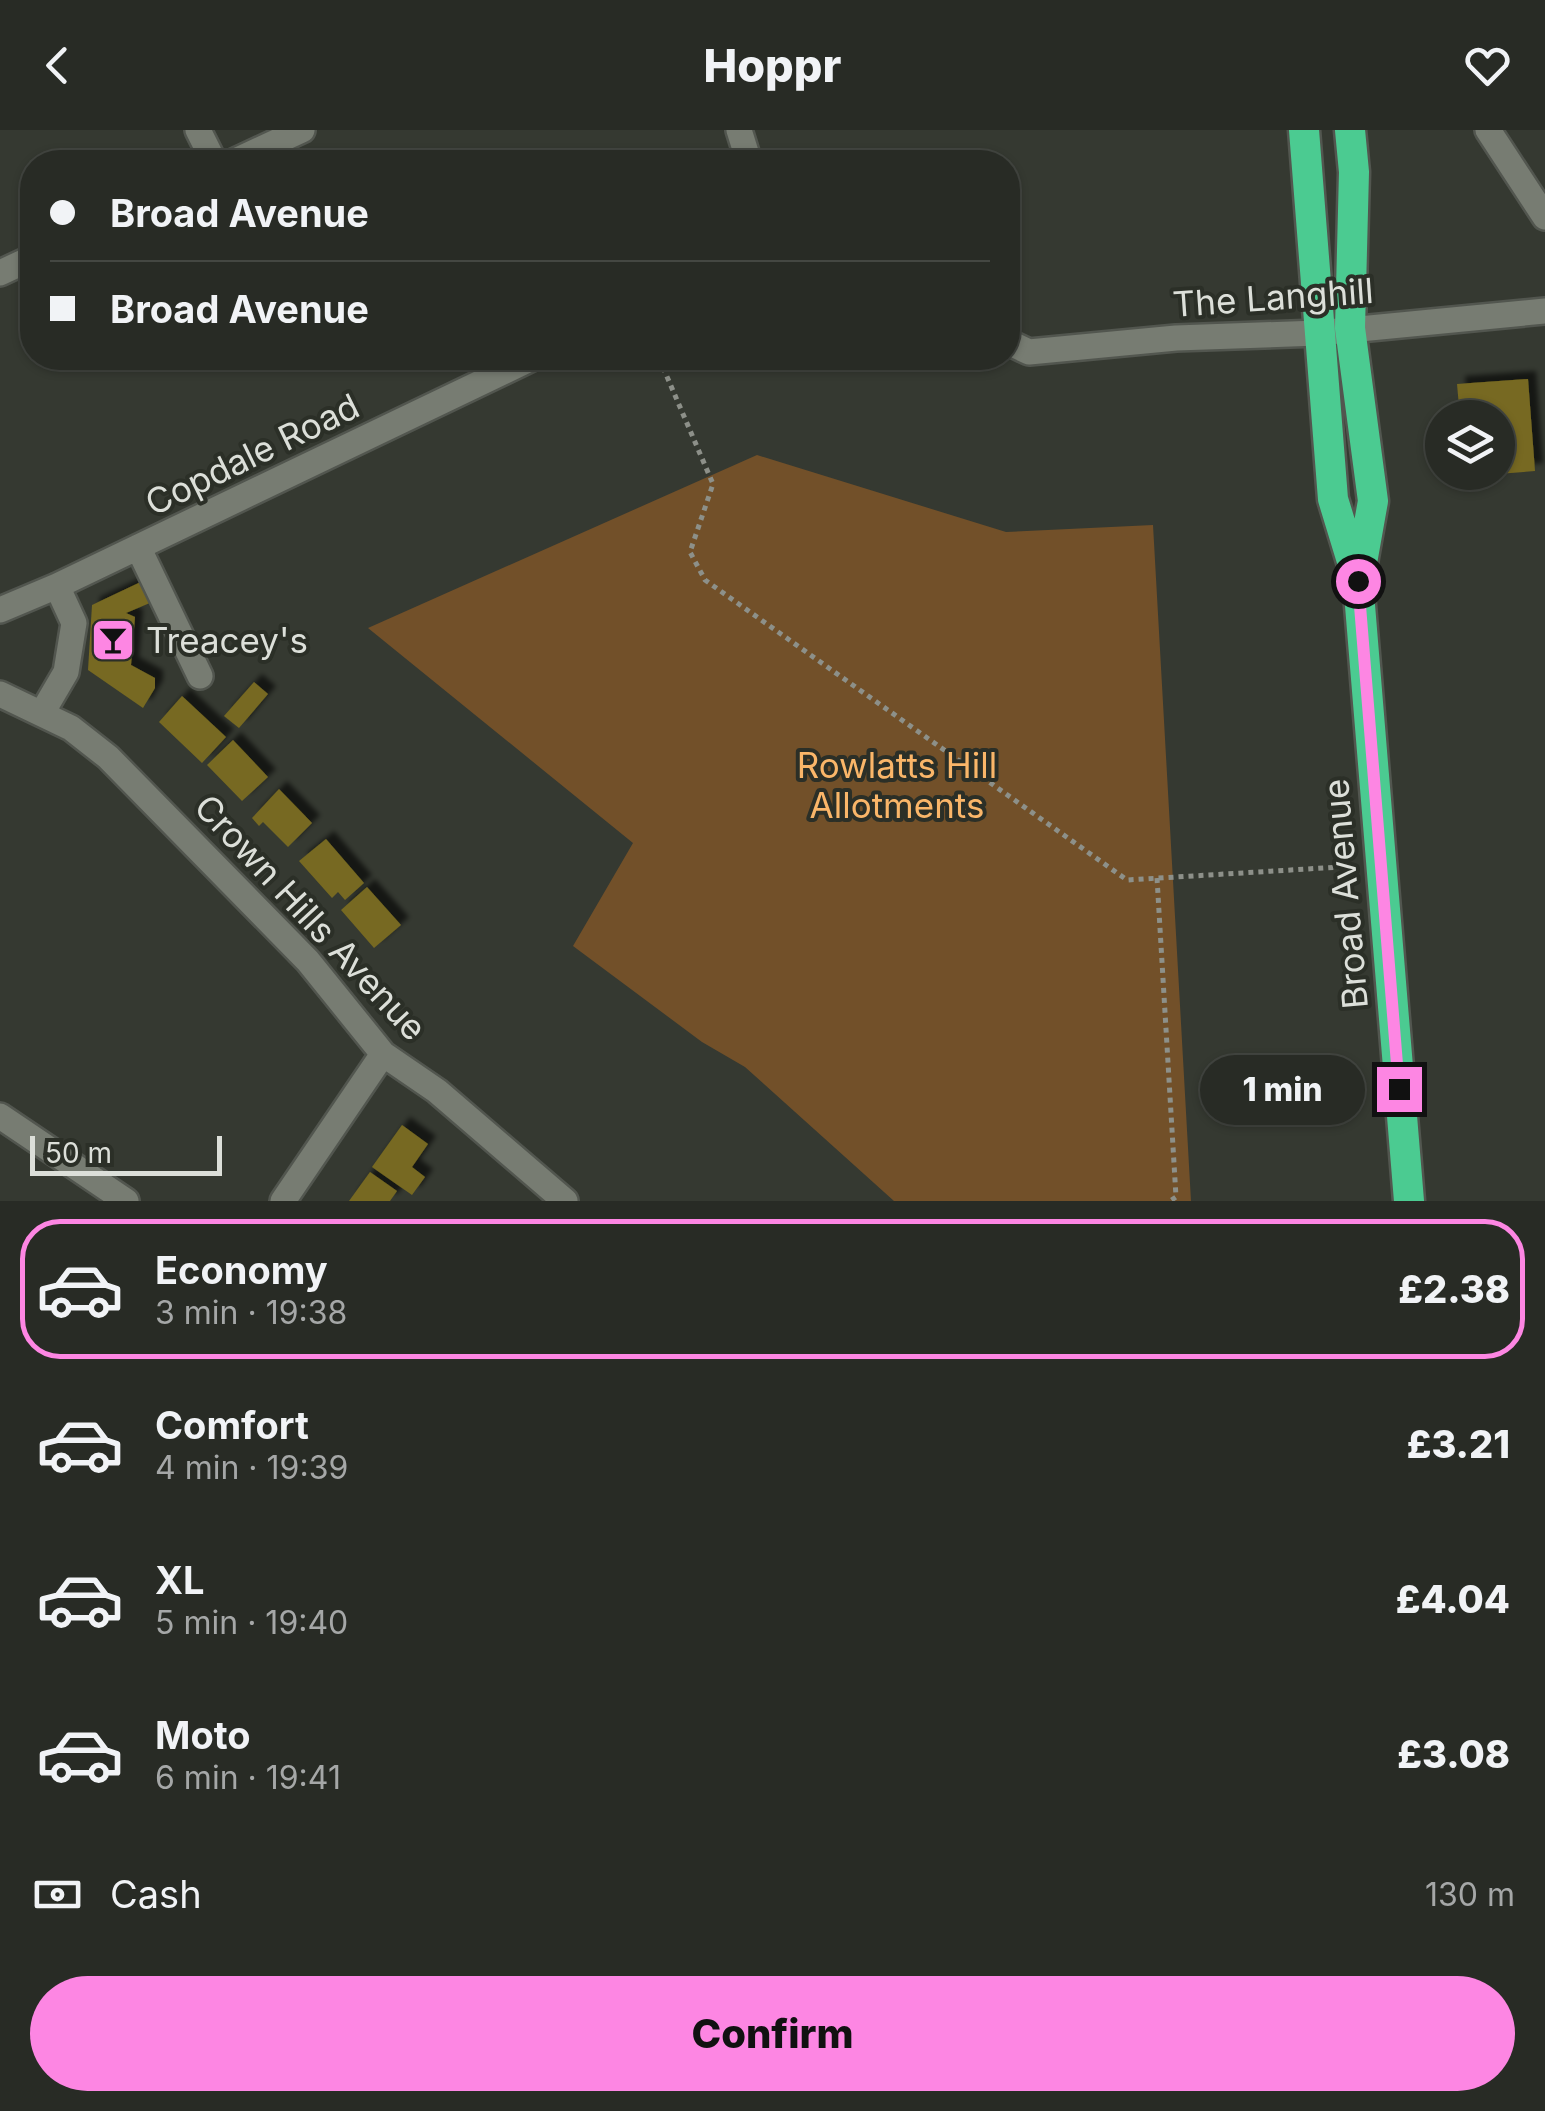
<!DOCTYPE html>
<meta charset="utf-8">
<style>
body{margin:0;font-family:Inter,sans-serif;background:#343732;color:#f1f3f6;height:100vh;display:flex;flex-direction:column;font-size:38px;white-space:nowrap}
*{box-sizing:border-box;margin:0}
p{font-size:32px;color:#a5a7a7}
.icon{flex:none;width:55px;height:55px;fill:none;stroke:currentColor;stroke-width:2;stroke-linecap:round;stroke-linejoin:round}
.map{position:relative;height:1071px;overflow:hidden}
.details{display:flex;flex-direction:column;background:#282b25;flex:1}
.details>*{flex:none}
.hud{position:absolute;left:20px;top:20px;width:1000px;height:220px;border-radius:40px;box-shadow:0 2px 8px #0004,0 0 0 2px #444742;display:grid;align-content:center;height:220px;padding:0 30px;background:#282b25}
.tools{position:absolute;left:1425px;top:270px;display:grid;gap:20px}
.tools a{display:grid;place-items:center;width:90px;height:90px;border-radius:50%;background:#282b25;box-shadow:0 2px 8px #0004,0 0 0 2px #444742;font-size:50px}
.scale{position:absolute;left:30px;bottom:25px;width:192px;box-sizing:border-box;padding-left:10px;border:5px solid #dcdfd9;border-top:0;font-size:28px;line-height:35px;white-space:nowrap;color:#dcdfd9;-webkit-text-stroke:8px #2b2f27;paint-order:stroke}
.end{position:absolute;width:45px;height:45px;margin:-22px;border:12px solid #fd86e3;background:#111;box-shadow:0 0 0 5px #111}
.from{border-radius:50%}
.bubble{position:absolute;height:70px;border-radius:35px;background:#282b25;box-shadow:0 2px 8px #0004,0 0 0 2px #444742;font-size:32px;font-weight:800;line-height:70px;text-align:center}
.hud b{display:flex;align-items:center;gap:35px;height:95px;font-size:38px}
.hud b+b{border-top:2px solid #444742}
.hud i{width:25px;height:25px;background:#f1f3f6}
ul{padding:18px 0 0;list-style:none}
li{display:flex;align-items:center;gap:30px;height:140px;margin:0 20px 15px;padding:0 10px;border:5px solid transparent;border-radius:40px}
li div{flex:1}
li b{display:block;font-size:38px}
li em{font-style:normal;font-weight:800}
li.current{border-color:#fd86e3}
li>.icon{width:90px;height:90px;stroke-width:1.5}
.pay{display:flex;align-items:center;gap:25px;height:110px;padding:0 30px;font-size:38px}
.pay p{margin-inline-start:auto}
.action{display:flex;gap:20px;margin-top:auto;padding:20px 30px}
.action a{flex:1;height:115px;border-radius:60px;background:#fd86e3;color:#111;font-size:40px;font-weight:800;line-height:115px;text-align:center}
header{display:flex;justify-content:space-between;align-items:center;height:130px;padding:0 30px;background:#282b25;font-size:45px;font-weight:800}
.map>svg:first-child{display:block}
.green{fill:#725029}
.building{fill:#776920;filter:url(#shadow)}
.lines{fill:none;stroke-linecap:round;stroke-linejoin:round}
.minor-casing{stroke:#52564f;stroke-width:30}
.highway-casing{stroke:#52564f;stroke-width:35}
.path{stroke:#8d9089;stroke-width:5;stroke-dasharray:5 5;stroke-linecap:butt}
.minor{stroke:#777c72;stroke-width:25}
.highway{stroke:#4bcb91;stroke-width:30}
.route{stroke:#fd86e3;stroke-width:12}
.labels{text-anchor:middle;dominant-baseline:central;stroke-width:8;stroke-linejoin:round;paint-order:stroke}
.street-label{font-size:35px;fill:#dcdfd9;stroke:#2b2f27}
.poi-label{font-size:35px;fill:#dcdfd9;stroke:#2b2f27;text-anchor:start}
.park-label{font-size:35px;fill:#fab669;stroke:#2b2f27}
</style>
<header><svg class="icon" aria-label="back" viewBox="0 0 24 24"><path d="M15 5l-7 7 7 7"/></svg>Hoppr<svg class="icon" aria-label="heart" viewBox="0 0 24 24"><path d="M12 20l-8-8c-3-5 5-10 8-4 3-6 11-1 8 4z"/></svg></header>
<div class="map">
<svg width="1545" height="1071" viewBox="0 0 1545 1071">
<defs>
<filter id="shadow"><feDropShadow dx="8" dy="-8" stdDeviation="2.5" flood-color="#0009"/></filter>
</defs>
<rect width="100%" height="100%" fill="#353931"/>
<!-- green -->
<path class="green" d="M757,325L1006,402L1153,395L1191,1071H894L745,937L702,912L573,816L633,713L368,498Z"/>
<!-- building -->
<path class="building" d="M1528,249L1535,341L1498,344V288H1460L1457,254Z
M147,449L157,470L126,483L135,487L131,535L155,548V558L143,578L88,540L92,475Z
M254,552L268,564L239,598L224,586Z
M182,566L226,607L202,633L159,592Z
M233,610L268,647L242,671L207,635Z
M279,659L312,693L288,717L263,692L259,696L252,688Z
M326,709L364,753L345,770L338,762L332,768L299,731Z
M367,757L401,795L374,818L341,780Z
M402,995L428,1014L412,1037L425,1047L412,1065L372,1037Z
M370,1042L397,1061L390,1071H349Z"/>
<g class="lines">
<!-- minor casing -->
<g class="minor-casing">
<path id="minor" d="M198,0L214,32
M739,0L749,32
M1488,0L1545,87
M233,32L302,0
M0,143L32,128
M1008,212L1029,222L1176,208L1318,203L1545,181
M138,417L200,546
M0,480L57,456L532,228
M0,564L71,598L108,627L308,831L383,924L437,961L565,1071
M42,583L66,542L74,493L57,456
M0,986L126,1071
M283,1071L383,924"/>
</g>
<!-- highway casing -->
<g class="highway-casing">
<path id="highway" d="M1304,0L1333,369L1358,451L1409,1071
M1350,0L1354,42L1350,198L1373,371L1360,444"/>
</g>
<!-- path -->
<path class="path" d="M659,228L713,354L690,422L705,450L1127,750L1356,736
M1157,748L1176,1067L1170,1071"/>
<!-- minor -->
<use href="#minor" class="minor"/>
<!-- highway -->
<use href="#highway" class="highway"/>
</g>
<g class="lines">
<!-- route -->
<path class="route" d="M1358,451L1399,959"/>
</g>
<!-- icons -->
<defs>
<g id="bar-square" transform="scale(2.25)"><rect x="-9" y="-9" width="18" height="18" rx="4" fill="#fd86e3" stroke="#2b2f27"/><path d="M-6-5H6L.8 .8V4.5H3.5V6h-7V4.5H-.8V.8Z" fill="#111"/></g>
</defs>
<g fill-rule="evenodd">
<use href="#bar-square" x="113" y="510"/>
</g>
<g class="labels">
<!-- street labels -->
<g class="street-label">
<text transform="translate(1273 167) rotate(-4)">The Langhill</text>
<text transform="translate(252 324) rotate(-26)">Copdale Road</text>
<text transform="translate(1345 764) rotate(-95)">Broad Avenue</text>
<text transform="translate(311 787) rotate(47)">Crown Hills Avenue</text>
</g>
<!-- poi labels -->
<g class="poi-label">
<text x="146" y="510">Treacey's</text>
</g>
<!-- park labels -->
<g class="park-label">
<text x="897" y="635">Rowlatts Hill<tspan x="897" dy="40">Allotments</tspan></text>
</g>
</g>
</svg>
<div class="tools">
<a><svg class="icon" aria-label="layers" viewBox="0 0 24 24"><path d="M12 4l9 5-9 5-9-5zM3 14l9 5 9-5"/></svg></a>
</div>
<div class="scale">50 m</div>
<i class="end from" style="left:1358px;top:451px"></i>
<i class="end" style="left:1399px;top:959px"></i>
<div class="bubble" style="left:1200px;top:925px;width:165px">1 min</div>
<div class="hud">
<b><i class="from"></i>Broad Avenue</b>
<b><i></i>Broad Avenue</b>
</div>
</div>
<section class="details">
<ul>
<li class="current"><svg class="icon" aria-label="car" viewBox="0 0 24 24"><path d="M5 17H2v-5l4-1 3-4h7l3 4 3 1v5h-3M9 17h6M6 11h13"/><circle cx="7" cy="17" r="2"/><circle cx="17" cy="17" r="2"/></svg><div><b>Economy</b><p>3 min · 19:38</p></div><em>£2.38</em></li>
<li><svg class="icon" aria-label="car" viewBox="0 0 24 24"><path d="M5 17H2v-5l4-1 3-4h7l3 4 3 1v5h-3M9 17h6M6 11h13"/><circle cx="7" cy="17" r="2"/><circle cx="17" cy="17" r="2"/></svg><div><b>Comfort</b><p>4 min · 19:39</p></div><em>£3.21</em></li>
<li><svg class="icon" aria-label="car" viewBox="0 0 24 24"><path d="M5 17H2v-5l4-1 3-4h7l3 4 3 1v5h-3M9 17h6M6 11h13"/><circle cx="7" cy="17" r="2"/><circle cx="17" cy="17" r="2"/></svg><div><b>XL</b><p>5 min · 19:40</p></div><em>£4.04</em></li>
<li><svg class="icon" aria-label="car" viewBox="0 0 24 24"><path d="M5 17H2v-5l4-1 3-4h7l3 4 3 1v5h-3M9 17h6M6 11h13"/><circle cx="7" cy="17" r="2"/><circle cx="17" cy="17" r="2"/></svg><div><b>Moto</b><p>6 min · 19:41</p></div><em>£3.08</em></li>
</ul>
<div class="pay"><svg class="icon" aria-label="cash" viewBox="0 0 24 24"><path d="M3 7h18v10H3z"/><circle cx="12" cy="12" r="2"/></svg>Cash<p>130 m</p></div>
<div class="action"><a>Confirm</a></div>
</section>
